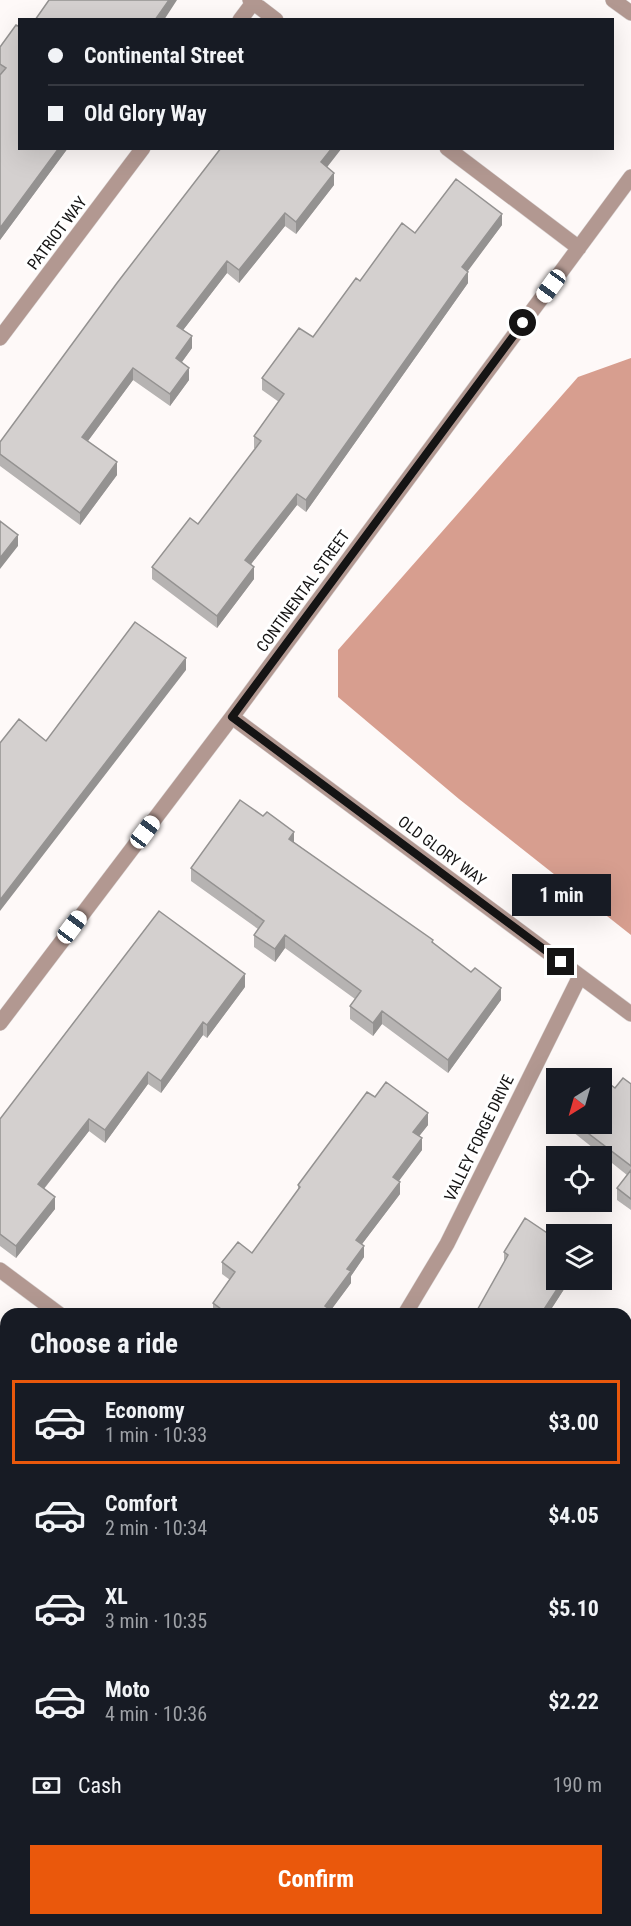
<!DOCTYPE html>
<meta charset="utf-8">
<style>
body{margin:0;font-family:"Roboto Condensed",sans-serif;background:#242831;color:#f1f3f6;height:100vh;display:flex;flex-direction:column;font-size:22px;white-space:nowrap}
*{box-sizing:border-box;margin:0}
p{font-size:20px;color:#9ea1a6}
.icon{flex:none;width:33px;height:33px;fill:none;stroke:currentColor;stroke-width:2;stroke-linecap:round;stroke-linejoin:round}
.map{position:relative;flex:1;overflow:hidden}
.side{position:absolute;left:0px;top:1308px;width:632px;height:618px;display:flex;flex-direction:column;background:#171b24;border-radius:18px 18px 0 0;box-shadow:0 6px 24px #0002}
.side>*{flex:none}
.banner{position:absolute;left:18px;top:18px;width:596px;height:132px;border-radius:0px;box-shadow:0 6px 24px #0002;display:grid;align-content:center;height:132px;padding:0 30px;background:#171b24}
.needle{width:39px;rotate:217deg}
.buttons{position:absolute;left:546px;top:1068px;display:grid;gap:12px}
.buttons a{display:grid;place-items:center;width:66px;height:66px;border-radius:0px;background:#171b24;box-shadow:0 6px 24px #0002;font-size:30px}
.end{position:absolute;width:27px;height:27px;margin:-14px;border:8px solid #151414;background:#fff;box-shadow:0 0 0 3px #fff}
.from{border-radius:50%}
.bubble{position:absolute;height:42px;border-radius:0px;background:#171b24;box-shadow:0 6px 24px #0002;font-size:20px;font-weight:700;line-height:42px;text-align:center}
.car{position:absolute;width:18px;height:36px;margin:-18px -9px;border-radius:8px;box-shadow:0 0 4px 2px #0007;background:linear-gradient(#fff 24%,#345 0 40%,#fff 0 76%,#345 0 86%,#fff 0)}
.banner b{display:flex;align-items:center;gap:21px;height:57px;font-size:22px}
.banner b+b{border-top:2px solid #363941}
.banner i{width:15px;height:15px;background:#f1f3f6}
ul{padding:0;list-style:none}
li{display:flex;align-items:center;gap:18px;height:84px;margin:0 12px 9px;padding:0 18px;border:3px solid transparent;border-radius:0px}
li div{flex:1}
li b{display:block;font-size:22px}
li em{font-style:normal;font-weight:700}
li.active{border-color:#ea580c}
li>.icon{width:54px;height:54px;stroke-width:1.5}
h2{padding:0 30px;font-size:27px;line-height:72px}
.pay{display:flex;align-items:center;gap:15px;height:66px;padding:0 30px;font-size:22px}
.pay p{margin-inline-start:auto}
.button{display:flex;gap:12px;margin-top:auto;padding:12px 30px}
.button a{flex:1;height:69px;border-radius:0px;background:#ea580c;color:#fff;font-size:24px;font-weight:700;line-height:69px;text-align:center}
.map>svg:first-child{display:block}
.water{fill:#d79e8f}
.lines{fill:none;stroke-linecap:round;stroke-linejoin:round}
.minor-casing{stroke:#d9d4d4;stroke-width:16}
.minor{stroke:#b29891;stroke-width:15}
.wall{fill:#b6b3b2}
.shaded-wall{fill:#949291}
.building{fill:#d4d0cf;stroke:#949291;stroke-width:1.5}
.route{stroke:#151414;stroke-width:8}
.labels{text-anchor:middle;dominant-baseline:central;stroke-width:6;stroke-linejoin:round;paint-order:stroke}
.street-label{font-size:16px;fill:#151414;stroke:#fff}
</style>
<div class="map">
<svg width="631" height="1926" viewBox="0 0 631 1926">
<rect width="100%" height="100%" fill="#fef9f8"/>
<!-- water -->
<path class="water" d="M631,358V935L459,799L338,697V650L578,377Z"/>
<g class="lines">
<!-- minor casing -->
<g class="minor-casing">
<path id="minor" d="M250,0L276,20
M613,0L631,13
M240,20L255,0
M447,148L579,248
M0,338L143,148
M232,717L631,1014
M0,1023L232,717L631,177
M0,1270L59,1314
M405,1314L447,1244L580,976
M0,1556L6,1560
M626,1737L631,1728
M0,1908L6,1900
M193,1920L200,1926
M351,1920L361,1926
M499,1926L503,1920"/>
</g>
<!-- minor -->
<use href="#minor" class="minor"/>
</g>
<!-- wall -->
<path class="wall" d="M16,25L20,148H68L0,240V47Z
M327,167L334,185L296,234L285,226L239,283L227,273L183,330L192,348L182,362L189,380L170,406L133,380L88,441L117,475L80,525L0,466V442Z
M502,225L467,271L468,283L306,512L297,505L251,564L254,579L217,628L152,579V567L198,524L256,449L254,448V436L279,402L262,390V378L313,337L360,281L415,233Z
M263,816L294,842L433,944L501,1000L448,1073L382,1024L373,1036L350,1019V1006L355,999L285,948L275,962L254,947V935L258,929L191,881V868Z
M245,987L207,1038L203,1035L161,1093L148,1084L105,1143L89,1131L44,1189L55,1209L16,1258L0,1246V1119Z
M631,1084V1210L617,1200V1188L627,1175L568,1128V1124H602L615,1088Z
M375,1097L428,1125L419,1136L422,1150L398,1181L400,1194L362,1244L364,1257L351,1276V1283L328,1314H213V1303L230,1280L222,1274V1262L252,1253L298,1191V1185Z
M504,1252L556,1280H570L548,1314H475L504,1263Z"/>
<!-- shaded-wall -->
<path class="shaded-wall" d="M169,0H177L164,20H155Z
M59,148H68L0,240V228Z
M332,148H342L321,175V162Z
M334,173V185L296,234V222Z
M285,213V226L239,283V270Z
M502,214V225L462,279V267Z
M227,261V273L177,338V326Z
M468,272V283L306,512V500Z
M192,336V348L176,370V358Z
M133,368V380L82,449V437Z
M189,368V380L170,406V394Z
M117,462V475L80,525V513Z
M297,494V505L245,572V560Z
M18,535V546L0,569V558Z
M254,567V579L217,628V616Z
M186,658V670L0,911V900Z
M294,832V845L289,839Z
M285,935V948L275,962V949Z
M245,974V987L207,1038V1025Z
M501,988V1000L448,1073V1060Z
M382,1011V1024L373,1036V1023Z
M203,1022V1035L161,1093V1081Z
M148,1072V1084L105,1143V1130Z
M428,1113V1125L413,1144V1132Z
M89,1119V1131L38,1196V1184Z
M422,1138V1150L393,1189V1177Z
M400,1182V1194L356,1252V1240Z
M55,1197V1209L16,1258V1246Z
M364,1246V1257L351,1276V1283L328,1314H322L325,1306L347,1269Z
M563,1280H570L548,1314H541Z
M631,1593V1605L626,1614V1602Z"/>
<!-- building -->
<path class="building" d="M49,0H169L155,20H35Z
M16,25L20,27V148H59L0,228V75L6,68L0,64V47Z
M221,148H332L321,162L334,173L296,222L285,213L239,270L227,261L177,326L192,336L176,358L189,368L170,394L133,368L82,437L117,462L80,513L0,454V442L117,283Z
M456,179L502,214L462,267L468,272L306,500L297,494L245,560L254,567L217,616L152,567L190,518L198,524L261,441L254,436L284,394L262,378L299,328L313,337L356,278L360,281L402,223L415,233Z
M0,521L18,535L0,558Z
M135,622L186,658L0,900V743L19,719L46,741Z
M240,800L263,816L267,812L294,832L289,839L433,940L432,942L471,972L475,968L501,988L448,1060L382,1011L373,1023L350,1006L361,991L285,935L275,949L254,935L264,921L191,868Z
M159,911L245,974L207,1025L203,1022L161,1081L148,1072L105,1130L89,1119L38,1184L55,1197L16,1246L0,1234V1119Z
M599,1076L615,1088L623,1078L631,1084V1166L576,1124H602V1078H597Z
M386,1082L428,1113L413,1132L422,1138L393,1177L400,1182L356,1240L364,1246L347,1269L351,1271L325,1306L327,1307L322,1314H228L213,1303L235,1272L222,1262L238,1242L252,1253L300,1187L298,1185L367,1092L375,1097Z
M631,1170V1199L617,1188Z
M525,1218L556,1239V1280H563L541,1314H475L508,1255L504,1252Z
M631,1476V1593L626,1602V1484Z
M631,1846V1926H574L578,1920H626V1853Z
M61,1920H126L134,1926H57Z"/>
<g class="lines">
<!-- route -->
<path class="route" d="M523,323L232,717L561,962"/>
</g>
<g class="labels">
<!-- street labels -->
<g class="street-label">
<text transform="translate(57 233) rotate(-53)">PATRIOT WAY</text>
<text transform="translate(303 591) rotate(-54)">CONTINENTAL STREET</text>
<text transform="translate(442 851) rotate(37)">OLD GLORY WAY</text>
<text transform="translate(479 1138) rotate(-64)">VALLEY FORGE DRIVE</text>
</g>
</g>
</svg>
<div class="buttons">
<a><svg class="needle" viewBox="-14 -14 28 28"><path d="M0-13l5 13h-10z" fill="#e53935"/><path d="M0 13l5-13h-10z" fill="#9ea1a6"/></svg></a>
<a><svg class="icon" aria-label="locate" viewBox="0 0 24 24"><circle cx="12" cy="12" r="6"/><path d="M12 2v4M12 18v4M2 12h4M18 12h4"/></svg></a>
<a><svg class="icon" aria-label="layers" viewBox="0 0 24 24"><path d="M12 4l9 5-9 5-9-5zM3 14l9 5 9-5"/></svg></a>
</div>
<i class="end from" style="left:523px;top:323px"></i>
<i class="end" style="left:561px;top:962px"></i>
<div class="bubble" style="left:512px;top:874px;width:99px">1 min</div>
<i class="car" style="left:551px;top:286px;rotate:216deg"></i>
<i class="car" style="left:145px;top:832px;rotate:37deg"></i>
<i class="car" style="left:72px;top:927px;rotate:37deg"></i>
<div class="banner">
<b><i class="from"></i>Continental Street</b>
<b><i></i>Old Glory Way</b>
</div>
<section class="side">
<h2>Choose a ride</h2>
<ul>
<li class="active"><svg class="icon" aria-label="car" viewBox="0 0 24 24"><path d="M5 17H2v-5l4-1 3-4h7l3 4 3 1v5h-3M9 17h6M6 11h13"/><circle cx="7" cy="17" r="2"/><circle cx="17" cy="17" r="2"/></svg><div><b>Economy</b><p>1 min · 10:33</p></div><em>$3.00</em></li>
<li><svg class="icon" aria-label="car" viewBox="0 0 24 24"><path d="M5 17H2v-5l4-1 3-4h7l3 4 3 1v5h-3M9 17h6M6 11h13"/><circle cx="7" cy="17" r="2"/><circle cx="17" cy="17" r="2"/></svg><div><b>Comfort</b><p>2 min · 10:34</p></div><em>$4.05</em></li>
<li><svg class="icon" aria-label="car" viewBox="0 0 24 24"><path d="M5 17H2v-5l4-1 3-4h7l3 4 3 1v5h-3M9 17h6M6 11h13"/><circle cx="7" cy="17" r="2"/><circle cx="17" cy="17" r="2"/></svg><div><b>XL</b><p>3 min · 10:35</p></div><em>$5.10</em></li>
<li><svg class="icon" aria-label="car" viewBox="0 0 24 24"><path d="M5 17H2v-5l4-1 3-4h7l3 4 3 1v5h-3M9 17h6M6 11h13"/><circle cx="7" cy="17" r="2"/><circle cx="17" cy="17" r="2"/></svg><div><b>Moto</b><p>4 min · 10:36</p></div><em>$2.22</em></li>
</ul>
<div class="pay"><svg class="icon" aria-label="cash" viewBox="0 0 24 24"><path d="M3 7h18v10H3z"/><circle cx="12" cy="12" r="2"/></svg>Cash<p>190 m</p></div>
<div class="button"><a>Confirm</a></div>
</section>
</div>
